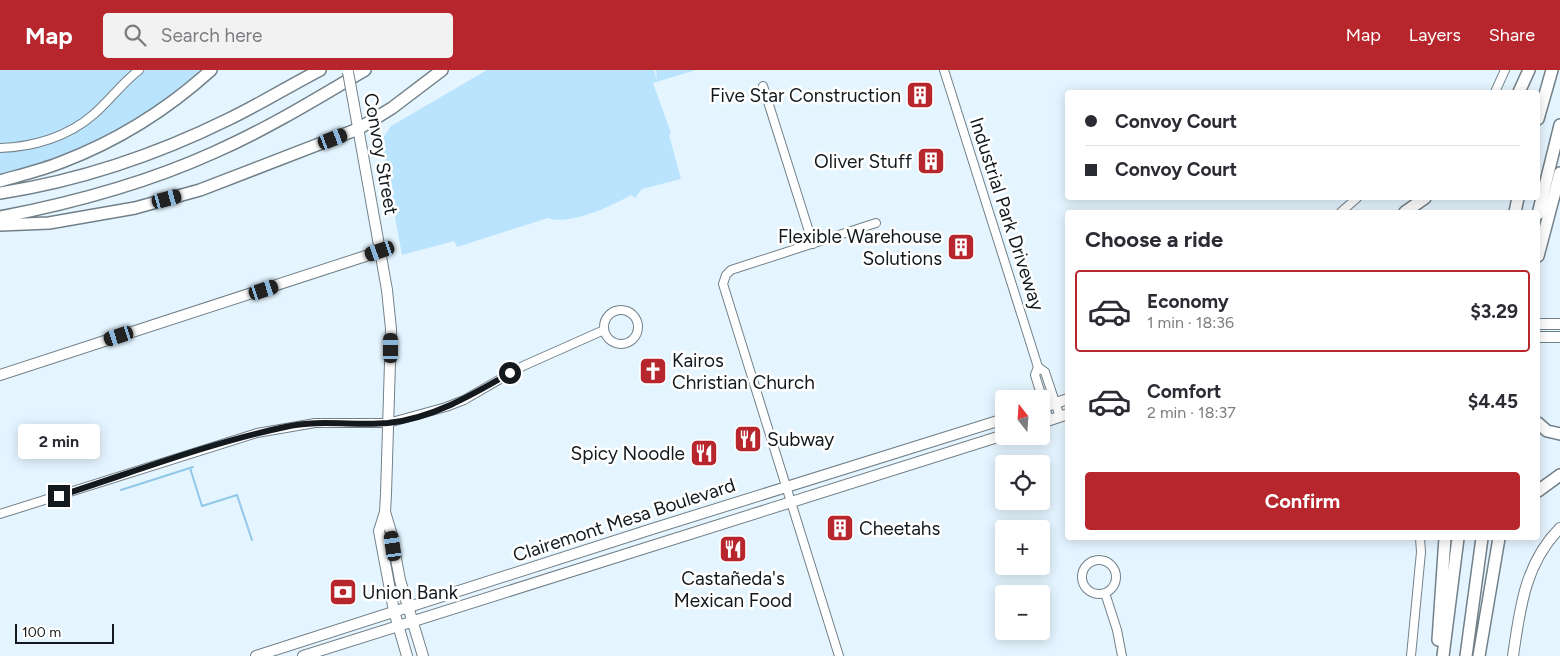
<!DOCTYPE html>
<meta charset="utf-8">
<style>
body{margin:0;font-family:Figtree,sans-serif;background:#f2f2f3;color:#2b2b33;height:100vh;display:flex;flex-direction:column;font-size:19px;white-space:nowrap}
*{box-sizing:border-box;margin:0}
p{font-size:16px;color:#7c7c81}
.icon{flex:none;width:28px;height:28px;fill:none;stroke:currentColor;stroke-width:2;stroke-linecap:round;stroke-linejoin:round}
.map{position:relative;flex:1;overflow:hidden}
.side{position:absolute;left:1065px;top:140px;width:475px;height:330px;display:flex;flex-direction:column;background:#fff;border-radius:5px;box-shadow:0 2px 12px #0003}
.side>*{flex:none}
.guide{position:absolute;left:1065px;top:20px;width:475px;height:110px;border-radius:5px;box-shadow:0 2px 12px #0003;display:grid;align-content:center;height:110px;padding:0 20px;background:#fff}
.needle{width:32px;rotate:343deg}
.fabs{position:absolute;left:995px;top:320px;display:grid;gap:10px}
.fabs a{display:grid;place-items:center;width:55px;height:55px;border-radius:5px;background:#fff;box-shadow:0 2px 12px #0003;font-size:25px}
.scale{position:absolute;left:15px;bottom:12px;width:99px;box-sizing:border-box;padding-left:5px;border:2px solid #13191c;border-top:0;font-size:14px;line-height:18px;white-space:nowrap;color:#13191c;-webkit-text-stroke:4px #fff;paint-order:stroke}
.end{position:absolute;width:22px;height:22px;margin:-11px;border:6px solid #13191c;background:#fff;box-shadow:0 0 0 2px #fff}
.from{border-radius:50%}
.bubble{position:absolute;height:35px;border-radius:5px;background:#fff;box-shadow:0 2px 12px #0003;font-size:16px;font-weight:700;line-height:35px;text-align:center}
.car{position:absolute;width:15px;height:30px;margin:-15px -8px;border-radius:6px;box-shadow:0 0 4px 1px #0007;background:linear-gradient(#222 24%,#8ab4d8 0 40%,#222 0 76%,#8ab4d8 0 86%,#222 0)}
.guide b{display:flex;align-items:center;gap:18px;height:48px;font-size:19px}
.guide b+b{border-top:1px solid #e1e1e2}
.guide i{width:12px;height:12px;background:#2b2b33}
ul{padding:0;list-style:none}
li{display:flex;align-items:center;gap:15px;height:82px;margin:0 10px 8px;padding:0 10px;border:2px solid transparent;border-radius:5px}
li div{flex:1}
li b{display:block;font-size:19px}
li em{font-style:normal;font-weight:700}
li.current{border-color:#b6262c}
li>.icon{width:45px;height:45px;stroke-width:1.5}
h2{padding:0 20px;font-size:22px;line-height:60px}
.cta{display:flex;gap:10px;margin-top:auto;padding:10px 20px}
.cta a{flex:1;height:58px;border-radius:5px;background:#b6262c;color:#fff;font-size:20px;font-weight:700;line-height:58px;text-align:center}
header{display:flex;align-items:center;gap:30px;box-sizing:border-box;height:70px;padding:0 25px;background:#b6262c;color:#fff}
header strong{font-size:24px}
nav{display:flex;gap:28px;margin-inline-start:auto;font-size:18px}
.search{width:350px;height:45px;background:#f2f2f3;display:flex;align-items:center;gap:12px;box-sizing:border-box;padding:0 18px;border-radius:5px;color:#7c7c81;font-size:19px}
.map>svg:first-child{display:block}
.green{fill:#bae4fd}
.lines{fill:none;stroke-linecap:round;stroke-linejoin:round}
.stream{stroke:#8fc8e9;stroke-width:2}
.minor-casing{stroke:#728089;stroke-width:10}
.major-casing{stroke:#728089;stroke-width:12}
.highway-casing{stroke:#728089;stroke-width:14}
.minor{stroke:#fff;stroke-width:8}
.major{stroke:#fff;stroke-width:10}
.highway{stroke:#fff;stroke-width:11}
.major-bridge-casing{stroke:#728089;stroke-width:12;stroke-linecap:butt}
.major-bridge{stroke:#fff;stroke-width:10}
.route{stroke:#13191c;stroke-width:6}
.labels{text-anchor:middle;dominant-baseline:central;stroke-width:5;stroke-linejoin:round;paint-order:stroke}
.poi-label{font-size:19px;fill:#13191c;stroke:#fff;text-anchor:end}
.street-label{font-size:19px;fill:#13191c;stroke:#fff}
</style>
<header>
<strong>Map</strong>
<div class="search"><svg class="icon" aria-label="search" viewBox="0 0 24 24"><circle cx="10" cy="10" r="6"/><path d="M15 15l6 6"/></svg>Search here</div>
<nav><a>Map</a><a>Layers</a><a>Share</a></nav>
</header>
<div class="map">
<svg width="1560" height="586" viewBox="0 0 1560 586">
<rect width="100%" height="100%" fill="#e5f5ff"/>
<!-- green -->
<path class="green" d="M0,0H200C176,22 148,46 118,62C82,82 40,95 0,105Z
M487,0H654L657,11L656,0H696L653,13L671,63L669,65L681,109L642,119L635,128L631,125C613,136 567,156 548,148L457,177L454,171L402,185L381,71L391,56Z"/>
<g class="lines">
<!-- stream -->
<path class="stream" d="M190,398L202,436L237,425L252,470
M121,420L193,397"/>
<!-- minor casing -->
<g class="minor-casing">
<path id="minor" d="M944,0L1038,297L1045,302L1060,347
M763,16L813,174
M1495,22L1505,0
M0,78C33,77 68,67 94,44C110,30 122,13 139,0
M1341,142L1357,128
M604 257a17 17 0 1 1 34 0a17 17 0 1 1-34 0Z
M1038,297L1035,305L1049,350
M0,444L257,363L315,353H388L446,337L464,330L523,296L604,260
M1082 507a17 17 0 1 1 34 0a17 17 0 1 1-34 0Z
M1105,523L1117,560L1122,586
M839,586L723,214L726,205L731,200L876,153
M1411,586L1421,482L1420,468"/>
</g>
<!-- major casing -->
<g class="major-casing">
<path id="major" d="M354,35L387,220L391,259L386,424L385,442L379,461L394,541L407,586
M1538,254H1560
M1538,267H1560
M0,305L381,181
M1041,338L1068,329
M1041,353L1068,344
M385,442L391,462L400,510L423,586
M256,586L652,459L1004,349
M303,586L1004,365
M1513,586C1520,538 1525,493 1560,458"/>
</g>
<!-- highway casing -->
<g class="highway-casing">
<path id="highway" d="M1519,22L1529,0
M1538,49L1552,0
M0,111C21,105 42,100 62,92C117,71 168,39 211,0
M0,123C78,111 158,84 229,49C260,34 289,16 320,0
M1405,142L1425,128
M1515,142L1518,128
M1538,144L1560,55
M0,147C73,133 147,113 215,82C267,59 316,29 365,0
M0,155L49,153L135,138L200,120L358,59L392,38L442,0
M1538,186L1560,103
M1538,353L1547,361L1560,364
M1538,421L1560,405
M1438,570L1445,468
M1443,586L1458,468
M1466,586L1482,468
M1479,586L1499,468"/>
</g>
<!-- minor -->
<use href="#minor" class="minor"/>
<!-- major -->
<use href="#major" class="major"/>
<!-- highway -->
<use href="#highway" class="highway"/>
<!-- major-bridge casing -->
<g class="major-bridge-casing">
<path id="major-bridge" d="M348,2L354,35"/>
</g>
<!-- major-bridge -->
<use href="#major-bridge" class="major-bridge"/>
</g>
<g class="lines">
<!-- route -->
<path class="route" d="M59,426C134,402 209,373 285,357C319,349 354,356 388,353C433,348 472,325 510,303"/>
</g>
<!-- icons -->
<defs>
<g id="building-square" transform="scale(1.4375)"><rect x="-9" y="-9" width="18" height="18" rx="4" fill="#b6262c" stroke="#fff"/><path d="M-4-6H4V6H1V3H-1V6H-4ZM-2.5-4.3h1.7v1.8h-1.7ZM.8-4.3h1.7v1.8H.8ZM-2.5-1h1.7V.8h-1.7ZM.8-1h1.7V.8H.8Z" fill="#fff"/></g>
<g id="church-square" transform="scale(1.4375)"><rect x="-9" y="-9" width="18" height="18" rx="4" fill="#b6262c" stroke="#fff"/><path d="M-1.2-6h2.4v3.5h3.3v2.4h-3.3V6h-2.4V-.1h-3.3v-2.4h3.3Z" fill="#fff"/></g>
<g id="restaurant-square" transform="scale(1.4375)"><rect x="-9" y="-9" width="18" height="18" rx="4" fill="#b6262c" stroke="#fff"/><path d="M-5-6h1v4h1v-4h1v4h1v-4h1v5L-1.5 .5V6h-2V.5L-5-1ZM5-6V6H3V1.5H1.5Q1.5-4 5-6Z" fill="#fff"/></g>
<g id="bank-square" transform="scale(1.4375)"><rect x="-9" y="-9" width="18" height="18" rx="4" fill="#b6262c" stroke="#fff"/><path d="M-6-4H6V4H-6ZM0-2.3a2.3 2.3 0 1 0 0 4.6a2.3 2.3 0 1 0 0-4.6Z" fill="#fff"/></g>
</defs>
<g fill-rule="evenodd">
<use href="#building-square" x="920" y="25"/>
<use href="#building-square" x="931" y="91"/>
<use href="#building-square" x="961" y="177"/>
<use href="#church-square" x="653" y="301"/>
<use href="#restaurant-square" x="748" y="369"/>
<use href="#restaurant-square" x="704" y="383"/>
<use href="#building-square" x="840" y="458"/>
<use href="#restaurant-square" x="733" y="479"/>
<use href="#bank-square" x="343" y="522"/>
</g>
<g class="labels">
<!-- poi labels -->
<g class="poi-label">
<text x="901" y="25">Five Star Construction</text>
<text x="912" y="91">Oliver Stuff</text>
<text x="942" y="166">Flexible Warehouse<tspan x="942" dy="22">Solutions</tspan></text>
<text x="672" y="290" text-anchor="start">Kairos<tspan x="672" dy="22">Christian Church</tspan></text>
<text x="767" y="369" text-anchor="start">Subway</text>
<text x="685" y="383">Spicy Noodle</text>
<text x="859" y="458" text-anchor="start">Cheetahs</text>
<text x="733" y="508" text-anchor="middle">Castañeda's<tspan x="733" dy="22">Mexican Food</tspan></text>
<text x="362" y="522" text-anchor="start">Union Bank</text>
</g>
<!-- street labels -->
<g class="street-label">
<text transform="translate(381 84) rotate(80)">Convoy Street</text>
<text transform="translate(1007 144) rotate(72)">Industrial Park Driveway</text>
<text transform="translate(624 450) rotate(-18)">Clairemont Mesa Boulevard</text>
</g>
</g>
</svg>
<div class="fabs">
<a><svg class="needle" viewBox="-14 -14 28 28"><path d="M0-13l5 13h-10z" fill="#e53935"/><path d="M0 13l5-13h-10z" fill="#7c7c81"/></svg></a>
<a><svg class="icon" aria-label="locate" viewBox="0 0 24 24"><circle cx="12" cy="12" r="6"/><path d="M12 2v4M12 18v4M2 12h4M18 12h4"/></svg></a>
<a>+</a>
<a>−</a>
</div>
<div class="scale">100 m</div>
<i class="end from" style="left:510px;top:303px"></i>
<i class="end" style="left:59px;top:426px"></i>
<div class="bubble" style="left:18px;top:354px;width:82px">2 min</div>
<i class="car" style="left:333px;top:69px;rotate:69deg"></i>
<i class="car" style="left:167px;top:129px;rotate:75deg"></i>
<i class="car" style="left:380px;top:181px;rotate:251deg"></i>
<i class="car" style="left:264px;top:220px;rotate:72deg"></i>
<i class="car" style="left:119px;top:266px;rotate:252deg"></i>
<i class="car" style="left:391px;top:278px;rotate:0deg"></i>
<i class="car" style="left:393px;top:476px;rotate:352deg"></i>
<div class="guide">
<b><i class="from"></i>Convoy Court</b>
<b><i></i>Convoy Court</b>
</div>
<section class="side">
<h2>Choose a ride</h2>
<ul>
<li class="current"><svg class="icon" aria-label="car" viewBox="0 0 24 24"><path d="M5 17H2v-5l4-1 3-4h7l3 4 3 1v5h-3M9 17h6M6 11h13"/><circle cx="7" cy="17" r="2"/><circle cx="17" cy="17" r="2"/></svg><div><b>Economy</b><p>1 min · 18:36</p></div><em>$3.29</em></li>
<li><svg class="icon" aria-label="car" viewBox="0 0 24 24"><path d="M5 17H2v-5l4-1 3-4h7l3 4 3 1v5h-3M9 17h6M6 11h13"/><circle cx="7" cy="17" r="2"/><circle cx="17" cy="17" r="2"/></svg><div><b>Comfort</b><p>2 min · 18:37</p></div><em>$4.45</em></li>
</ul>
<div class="cta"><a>Confirm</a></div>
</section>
</div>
